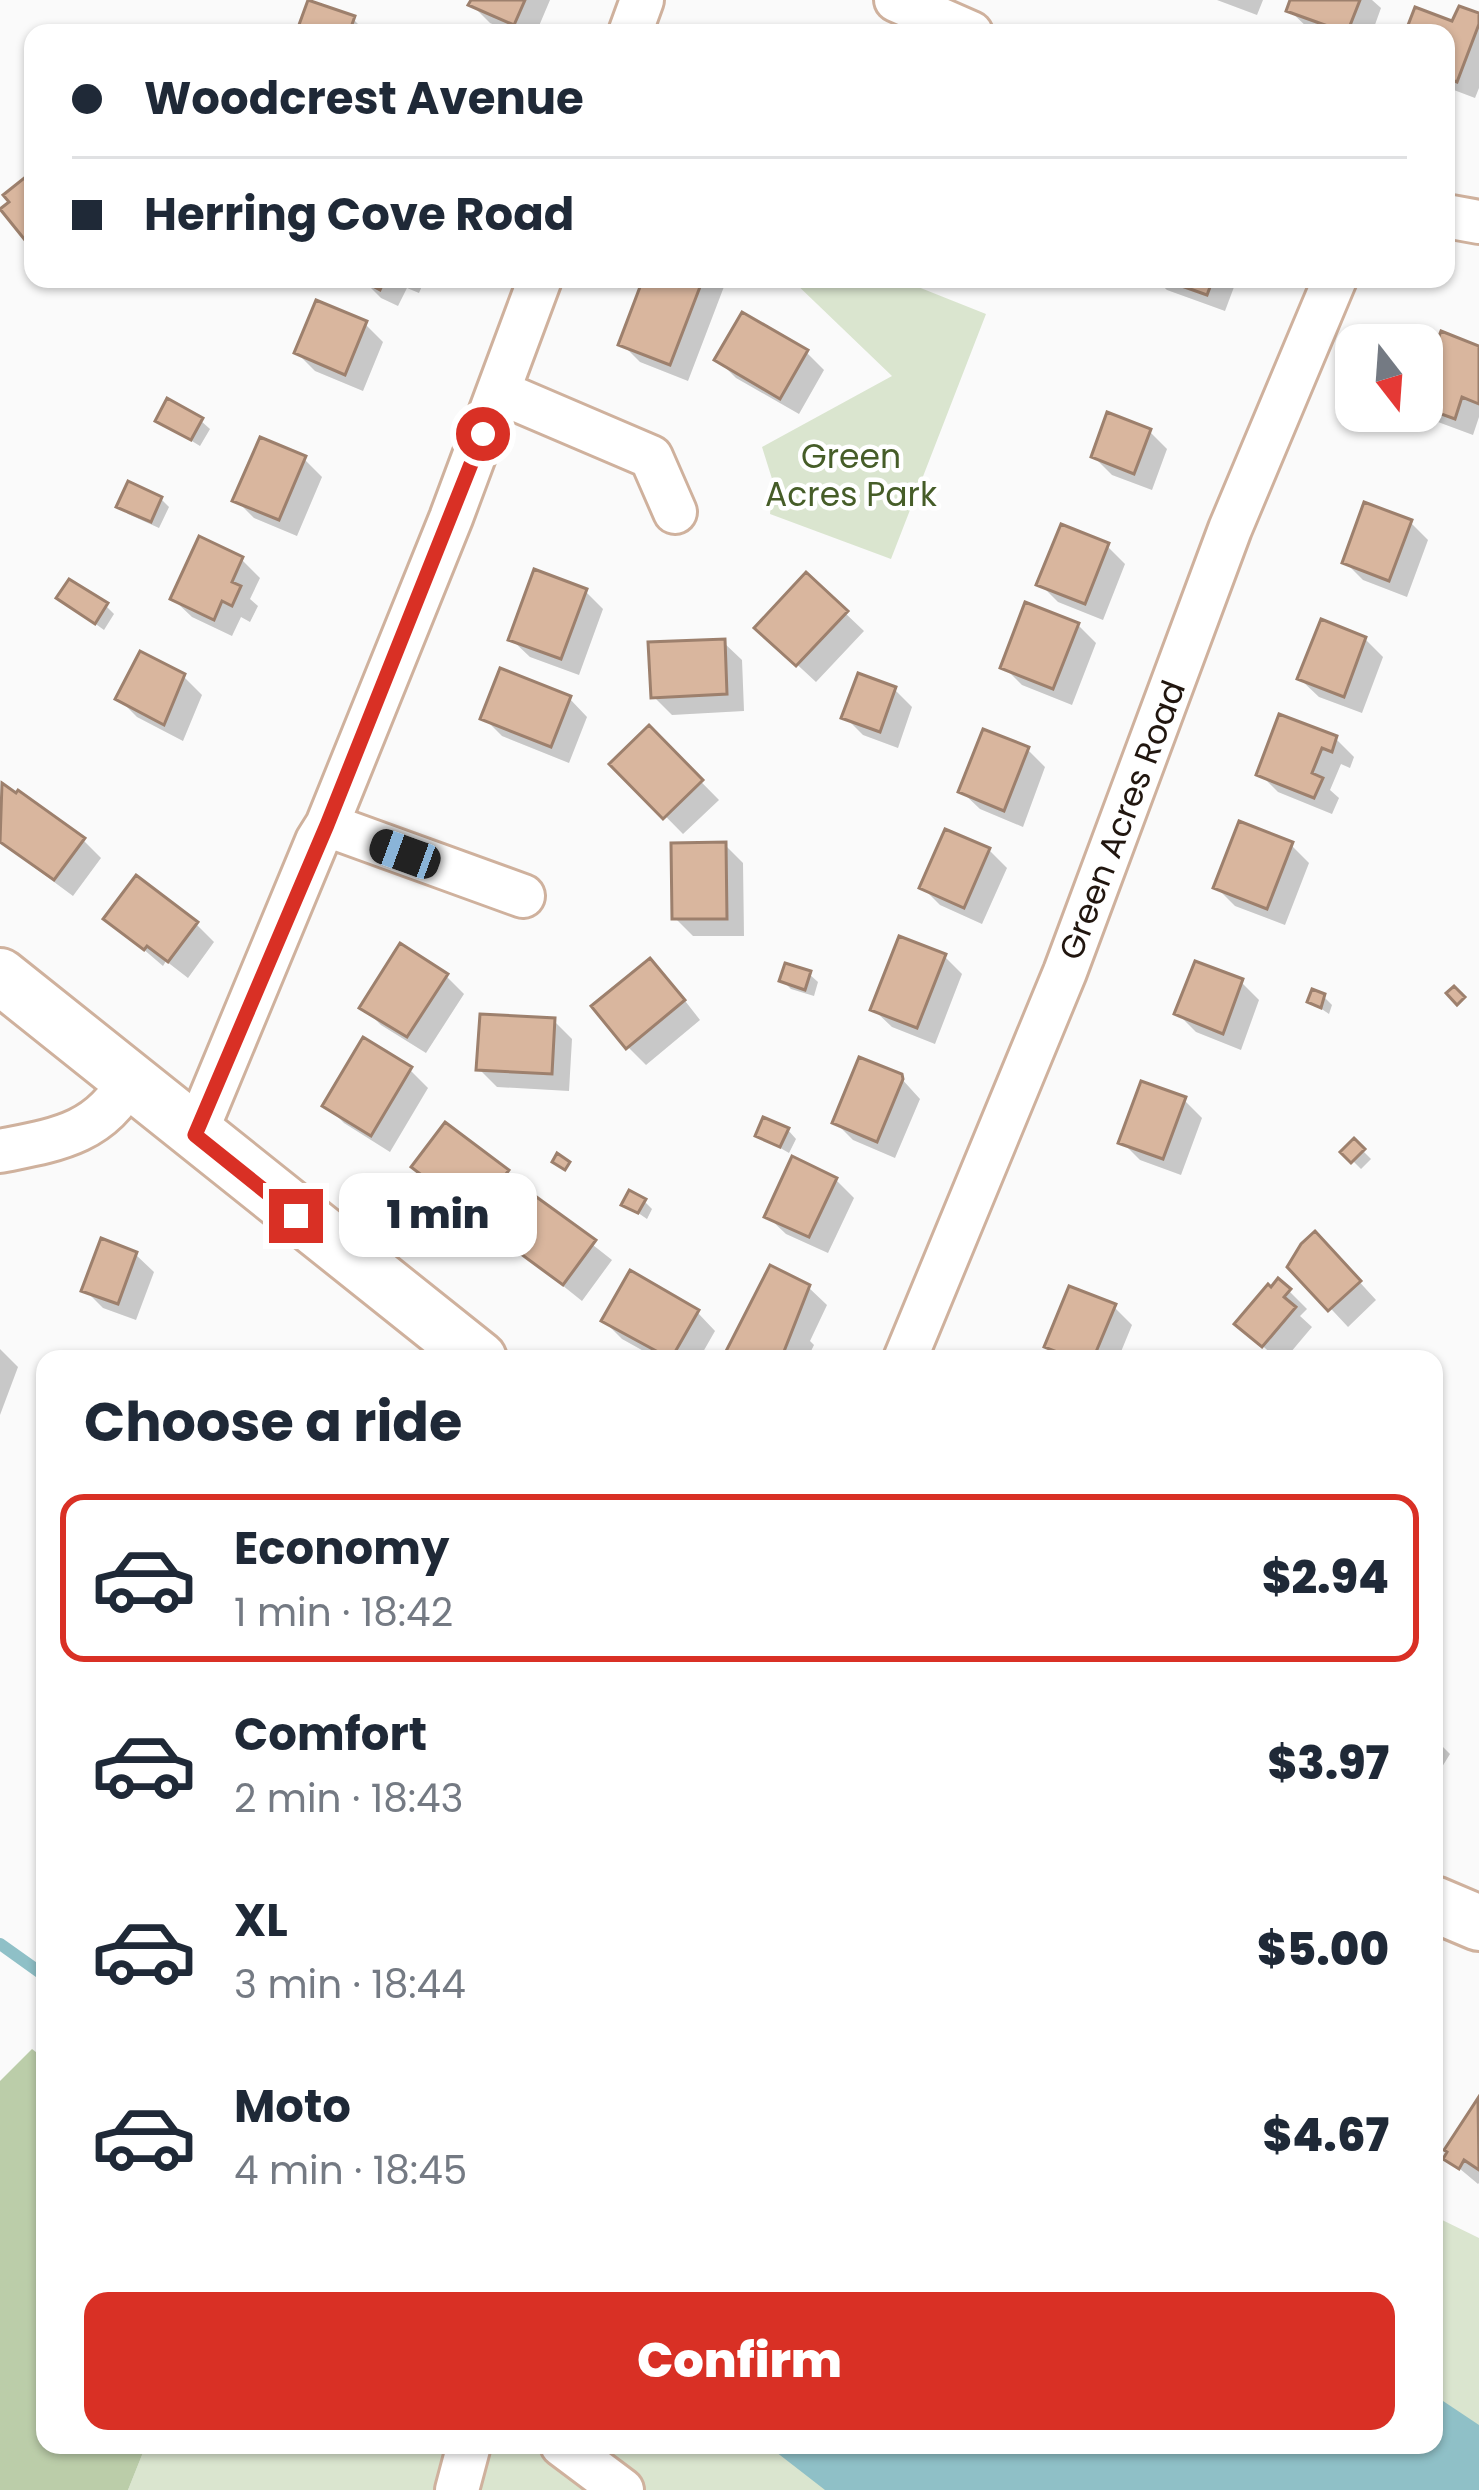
<!DOCTYPE html>
<meta charset="utf-8">
<style>
body{margin:0;font-family:Poppins,sans-serif;background:#f6f6f7;color:#1f2937;height:100vh;display:flex;flex-direction:column;font-size:45px;white-space:nowrap}
*{box-sizing:border-box;margin:0}
p{font-size:39px;color:#747a83}
.icon{flex:none;width:66px;height:66px;fill:none;stroke:currentColor;stroke-width:2;stroke-linecap:round;stroke-linejoin:round}
.map{position:relative;flex:1;overflow:hidden}
.details{position:absolute;left:36px;top:1350px;width:1407px;height:1104px;display:flex;flex-direction:column;background:#fff;border-radius:24px;box-shadow:0 3px 9px #0004}
.details>*{flex:none}
.guide{position:absolute;left:24px;top:24px;width:1431px;height:264px;border-radius:24px;box-shadow:0 3px 9px #0004;display:grid;align-content:center;height:264px;padding:0 48px;background:#fff}
.needle{width:78px;rotate:163deg}
.buttons{position:absolute;left:1335px;top:324px;display:grid;gap:24px}
.buttons a{display:grid;place-items:center;width:108px;height:108px;border-radius:24px;background:#fff;box-shadow:0 3px 9px #0004;font-size:60px}
.end{position:absolute;width:54px;height:54px;margin:-27px;border:15px solid #d93025;background:#fff;box-shadow:0 0 0 6px #fff}
.from{border-radius:50%}
.bubble{position:absolute;height:84px;border-radius:24px;background:#fff;box-shadow:0 3px 9px #0004;font-size:39px;font-weight:800;line-height:84px;text-align:center}
.car{position:absolute;width:36px;height:72px;margin:-36px -18px;border-radius:15px;box-shadow:0 0 9px 3px #0007;background:linear-gradient(#222 24%,#8ab4d8 0 40%,#222 0 76%,#8ab4d8 0 86%,#222 0)}
.guide b{display:flex;align-items:center;gap:42px;height:114px;font-size:45px}
.guide b+b{border-top:3px solid #e0e1e3}
.guide i{width:30px;height:30px;background:#1f2937}
ul{padding:0;list-style:none}
li{display:flex;align-items:center;gap:36px;height:168px;margin:0 24px 18px;padding:0 24px;border:6px solid transparent;border-radius:24px}
li div{flex:1}
li b{display:block;font-size:45px}
li em{font-style:normal;font-weight:800}
li.on{border-color:#d93025}
li>.icon{width:108px;height:108px;stroke-width:1.5}
h2{padding:0 48px;font-size:54px;line-height:144px}
.primary-button{display:flex;gap:24px;margin-top:auto;padding:24px 48px}
.primary-button a{flex:1;height:138px;border-radius:24px;background:#d93025;color:#fff;font-size:48px;font-weight:800;line-height:138px;text-align:center}
.map>svg:first-child{display:block}
.green{fill:#dae5cf}
.forest{fill:#bbcda9}
.water{fill:#8fc0c7}
.shadow{fill:#0003}
.lines{fill:none;stroke-linecap:round;stroke-linejoin:round}
.stream{stroke:#8fc0c7;stroke-width:12}
.building{fill:#d9b69e;stroke:#9d806d;stroke-width:3}
.minor-casing{stroke:#cfb19d;stroke-width:48}
.major-casing{stroke:#cfb19d;stroke-width:60}
.minor{stroke:#fff;stroke-width:42}
.major{stroke:#fff;stroke-width:54}
.route{stroke:#d93025;stroke-width:15}
.labels{text-anchor:middle;dominant-baseline:central;stroke-width:9;stroke-linejoin:round;paint-order:stroke}
.park-label{font-size:33px;fill:#465d28;stroke:#fff}
.street-label{font-size:33px;fill:#21160f;stroke:#fff}
</style>
<div class="map">
<svg width="1479" height="2490" viewBox="0 0 1479 2490">
<rect width="100%" height="100%" fill="#fafafa"/>
<!-- green -->
<path class="green" d="M791,279H898L986,314L891,559L770,514L773,482L762,447L892,376Z
M1434,2216L1479,2238V2490H128L146,2445H1434Z"/>
<!-- forest -->
<path class="forest" d="M32,2049L45,2059V2445H146L128,2490H0V2081Z"/>
<!-- water -->
<path class="water" d="M1434,2395L1479,2425V2490H825L767,2445H1434Z"/>
<!-- shadow -->
<path class="shadow" d="M474,0H550L536,33H513L490,23L472,5Z
M1217,0H1263L1257,15Z
M1293,0H1372L1381,8L1372,33H1320L1308,28L1289,10Z
M1479,16V88L1475,98L1446,87V33H1408L1454,25Z
M353,19L367,33H299Z
M425,279L419,293L407,288L398,306L381,298L363,280Z
M646,279H720L725,284L688,381L640,362L622,344Z
M1155,279H1237L1225,311L1167,290Z
M365,324L383,342L363,391L315,371L297,353Z
M1479,349V417L1473,435L1438,422L1422,407V398Z
M806,352L824,370L799,414L736,378L718,360Z
M159,421H201L210,429L200,446Z
M1149,431L1167,449L1152,490L1112,475L1094,457Z
M304,459L322,477L297,536L254,518L236,500Z
M161,499L169,507L159,528L128,514L120,506Z
M1410,522L1428,540L1407,597L1363,580L1345,562Z
M1107,546L1125,564L1103,620L1058,602L1040,584Z
M242,560L260,578L250,599L258,606L250,622L241,617L232,636L192,617L173,599Z
M806,576L864,631L816,682L776,645Z
M585,591L603,609L579,675L530,657L511,639Z
M60,598L106,606L114,614L104,630Z
M1078,625L1096,643L1072,705L1022,685L1004,667Z
M1365,639L1383,657L1362,713L1319,697L1300,679Z
M723,642L742,660L744,711L672,715L654,697Z
M184,677L202,695L183,741L137,717L119,699Z
M894,689L912,707L898,748L863,735L845,717Z
M569,698L587,717L569,763L502,736L484,718Z
M649,729L719,800L683,834L614,764Z
M1336,739L1354,757L1350,768L1341,764L1330,790L1339,798L1332,814L1278,792L1260,774Z
M1027,749L1045,767L1023,827L980,809L961,791Z
M3,787L83,840L101,858L73,896L0,842Z
M725,845L743,863L744,936H693L675,918Z
M1291,845L1309,863L1285,925L1235,906L1217,888Z
M989,850L1007,868L982,924L940,905L922,887Z
M107,918L196,924L214,942L188,978L166,961L163,966Z
M944,956L962,974L935,1044L892,1027L873,1009Z
M809,974L818,982L814,996L791,989L782,980Z
M446,976L464,994L426,1053L381,1025L363,1007Z
M668,979L700,1020L646,1065L628,1047Z
M1241,982L1259,1000L1241,1050L1196,1032L1178,1014Z
M1324,997L1332,1005L1329,1014L1310,1001Z
M554,1021L572,1039L569,1091L497,1087L479,1069Z
M410,1070L428,1088L390,1152L344,1123L326,1105Z
M900,1077L920,1099L895,1158L853,1140L835,1122Z
M1184,1100L1202,1118L1181,1175L1140,1160L1122,1142Z
M788,1130L796,1139L789,1153L758,1135Z
M1354,1142L1371,1159L1361,1169L1344,1152Z
M415,1166L507,1172L525,1190L494,1231Z
M836,1180L854,1198L828,1253L786,1234L767,1216Z
M532,1197L612,1260L582,1301L502,1237Z
M644,1201L652,1209L647,1219L625,1204Z
M1333,1253L1376,1300L1348,1327L1291,1266Z
M135,1254L154,1272L136,1320L103,1308L85,1290Z
M631,1274L698,1313L715,1331L699,1359H658L622,1339L604,1321Z
M808,1287L827,1305L810,1341L814,1345L807,1359H725Z
M1289,1291L1307,1309L1300,1316L1312,1327L1285,1359H1277L1239,1324Z
M1114,1307L1132,1325L1118,1359H1060L1047,1346Z
M0,1349L18,1367L0,1415Z
M1434,1738L1450,1754L1434,1780Z
M1479,2102V2183L1478,2184L1447,2158L1448,2149Z"/>
<g class="lines">
<!-- stream -->
<path class="stream" d="M0,1944L45,1976"/>
</g>
<!-- building -->
<path class="building" d="M308,0L355,16L349,33H296Z
M471,0H525L514,25L468,5Z
M1290,0H1360L1347,33L1286,11Z
M1459,6L1479,13V24L1457,82L1446,78V33H1405L1415,7L1452,21Z
M33,171V250L0,209L9,202L3,195Z
M360,279H385L380,290Z
M643,279H703L670,365L618,345Z
M1162,279H1213L1207,295Z
M316,300L367,321L345,375L294,353Z
M742,312L808,350L780,399L714,360Z
M1441,331L1479,346V404L1462,397L1455,419L1422,407V381Z
M167,398L203,418L191,440L155,421Z
M1107,412L1151,429L1134,474L1091,457Z
M260,437L306,456L279,520L232,501Z
M128,481L162,497L151,522L116,507Z
M1364,502L1412,520L1389,581L1342,563Z
M1061,524L1109,543L1085,604L1036,585Z
M199,536L243,557L232,582L241,586L232,606L222,601L214,620L170,599Z
M534,569L587,589L561,659L508,640Z
M806,572L848,611L796,666L754,628Z
M69,579L108,603L95,624L56,598Z
M1025,602L1079,623L1053,689L1000,668Z
M1321,619L1366,637L1344,697L1297,679Z
M725,639L727,694L651,698L648,642Z
M140,651L185,674L164,725L115,699Z
M500,668L571,696L551,747L480,719Z
M858,673L896,687L880,732L841,718Z
M1279,714L1337,736L1332,752L1322,748L1312,773L1323,778L1314,798L1256,775Z
M649,725L703,780L663,819L609,764Z
M983,729L1029,747L1004,811L958,792Z
M2,783L16,793L18,790L85,838L54,880L0,842Z
M1239,821L1293,842L1267,909L1213,888Z
M945,829L990,848L964,908L919,888Z
M726,842L727,919H672L671,843Z
M136,875L198,922L168,962L147,946L144,950L103,919Z
M899,936L946,954L917,1028L870,1010Z
M400,943L448,974L407,1037L359,1008Z
M650,958L685,1000L626,1049L591,1006Z
M1195,961L1243,979L1223,1034L1174,1014Z
M785,963L811,971L805,990L779,981Z
M1454,986L1465,997L1457,1005L1446,993Z
M1312,989L1325,994L1321,1008L1307,1002Z
M480,1014L555,1018L552,1074L476,1070Z
M363,1037L412,1067L371,1136L322,1106Z
M859,1057L902,1074L903,1079L877,1142L832,1123Z
M1141,1081L1186,1097L1163,1159L1118,1143Z
M763,1117L789,1128L780,1147L755,1136Z
M445,1122L509,1170L475,1216L411,1167Z
M1354,1138L1365,1149L1351,1163L1340,1152Z
M557,1153L570,1162L565,1170L552,1162Z
M792,1156L837,1178L809,1237L764,1217Z
M629,1190L646,1199L638,1213L621,1205Z
M531,1193L596,1240L563,1285L498,1237Z
M1315,1231L1361,1281L1328,1311L1287,1267L1301,1244Z
M101,1238L137,1252L118,1304L81,1291Z
M770,1265L810,1285L781,1359H722Z
M630,1270L699,1310L671,1359L601,1321Z
M1278,1278L1291,1289L1284,1297L1296,1307L1262,1347L1234,1324L1268,1284L1271,1287Z
M1069,1286L1116,1304L1093,1359H1075L1044,1347Z
M1478,2098L1479,2170L1464,2160L1459,2169L1443,2159L1447,2152L1444,2150Z"/>
<g class="lines">
<!-- minor casing -->
<g class="minor-casing">
<path id="minor" d="M896,0L971,33
M630,33L642,0
M1446,216L1479,222
M499,392L651,457L675,512
M327,825L523,896
M195,1135L317,841L327,825L451,518L540,279
M0,1151C55,1140 101,1134 129,1080
M905,1359L1065,972L1230,529L1335,279
M562,2445L622,2490
M457,2490L469,2445"/>
</g>
<!-- major casing -->
<g class="major-casing">
<path id="major" d="M0,976L479,1359
M1434,1904L1479,1923"/>
</g>
<!-- minor -->
<use href="#minor" class="minor"/>
<!-- major -->
<use href="#major" class="major"/>
</g>
<g class="lines">
<!-- route -->
<path class="route" d="M296,1216L195,1135L327,825L483,434"/>
</g>
<g class="labels">
<!-- park labels -->
<g class="park-label">
<text x="851" y="456">Green<tspan x="851" dy="38">Acres Park</tspan></text>
</g>
<!-- street labels -->
<g class="street-label">
<text transform="translate(1122 820) rotate(-69)">Green Acres Road</text>
</g>
</g>
</svg>
<div class="buttons">
<a><svg class="needle" viewBox="-14 -14 28 28"><path d="M0-13l5 13h-10z" fill="#e53935"/><path d="M0 13l5-13h-10z" fill="#747a83"/></svg></a>
</div>
<i class="end from" style="left:483px;top:434px"></i>
<i class="end" style="left:296px;top:1216px"></i>
<div class="bubble" style="left:339px;top:1173px;width:198px">1 min</div>
<i class="car" style="left:405px;top:854px;rotate:290deg"></i>
<div class="guide">
<b><i class="from"></i>Woodcrest Avenue</b>
<b><i></i>Herring Cove Road</b>
</div>
<section class="details">
<h2>Choose a ride</h2>
<ul>
<li class="on"><svg class="icon" aria-label="car" viewBox="0 0 24 24"><path d="M5 17H2v-5l4-1 3-4h7l3 4 3 1v5h-3M9 17h6M6 11h13"/><circle cx="7" cy="17" r="2"/><circle cx="17" cy="17" r="2"/></svg><div><b>Economy</b><p>1 min · 18:42</p></div><em>$2.94</em></li>
<li><svg class="icon" aria-label="car" viewBox="0 0 24 24"><path d="M5 17H2v-5l4-1 3-4h7l3 4 3 1v5h-3M9 17h6M6 11h13"/><circle cx="7" cy="17" r="2"/><circle cx="17" cy="17" r="2"/></svg><div><b>Comfort</b><p>2 min · 18:43</p></div><em>$3.97</em></li>
<li><svg class="icon" aria-label="car" viewBox="0 0 24 24"><path d="M5 17H2v-5l4-1 3-4h7l3 4 3 1v5h-3M9 17h6M6 11h13"/><circle cx="7" cy="17" r="2"/><circle cx="17" cy="17" r="2"/></svg><div><b>XL</b><p>3 min · 18:44</p></div><em>$5.00</em></li>
<li><svg class="icon" aria-label="car" viewBox="0 0 24 24"><path d="M5 17H2v-5l4-1 3-4h7l3 4 3 1v5h-3M9 17h6M6 11h13"/><circle cx="7" cy="17" r="2"/><circle cx="17" cy="17" r="2"/></svg><div><b>Moto</b><p>4 min · 18:45</p></div><em>$4.67</em></li>
</ul>
<div class="primary-button"><a>Confirm</a></div>
</section>
</div>
